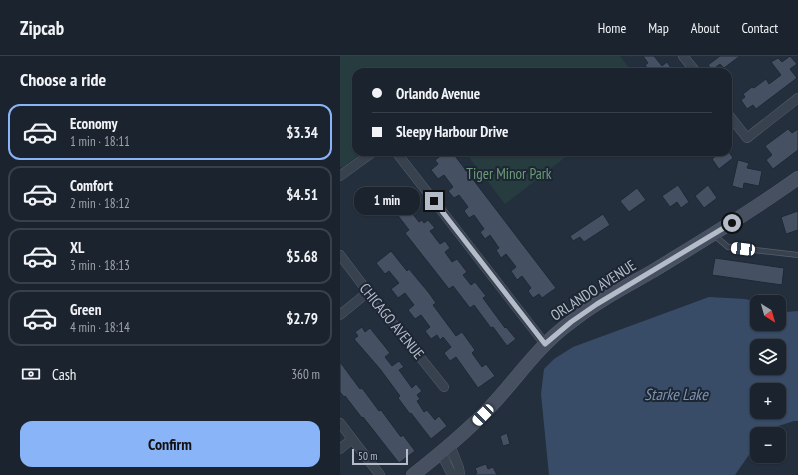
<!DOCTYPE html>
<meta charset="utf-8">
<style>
body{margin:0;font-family:"PT Sans Narrow",sans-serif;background:#282f3a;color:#f1f3f6;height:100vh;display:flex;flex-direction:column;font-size:15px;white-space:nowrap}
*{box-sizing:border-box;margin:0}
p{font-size:13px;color:#a0a4aa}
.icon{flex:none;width:22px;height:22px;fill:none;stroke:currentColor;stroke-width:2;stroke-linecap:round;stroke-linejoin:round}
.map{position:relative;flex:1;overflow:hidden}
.sheet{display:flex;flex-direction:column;background:#1b232e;width:340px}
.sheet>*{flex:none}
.hud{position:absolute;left:12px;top:12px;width:380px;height:88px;border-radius:12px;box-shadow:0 1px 3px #0004,0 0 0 1px #39404a;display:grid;align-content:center;height:88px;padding:0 20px;background:#1b232e}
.needle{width:26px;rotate:143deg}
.fabs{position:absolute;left:410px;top:239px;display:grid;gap:8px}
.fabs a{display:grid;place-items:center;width:36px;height:36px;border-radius:8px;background:#1b232e;box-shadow:0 1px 3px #0004,0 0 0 1px #39404a;font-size:20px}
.scale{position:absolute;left:12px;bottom:10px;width:56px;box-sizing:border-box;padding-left:4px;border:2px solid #b4bcc9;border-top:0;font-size:11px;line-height:14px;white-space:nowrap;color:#b4bcc9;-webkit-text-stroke:3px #1d2633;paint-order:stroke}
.end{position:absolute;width:18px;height:18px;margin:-9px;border:5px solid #b4bcc9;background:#111;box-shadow:0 0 0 2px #111}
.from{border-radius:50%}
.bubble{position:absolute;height:28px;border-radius:12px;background:#1b232e;box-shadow:0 1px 3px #0004,0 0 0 1px #39404a;font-size:13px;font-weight:800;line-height:28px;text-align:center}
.car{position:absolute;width:12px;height:24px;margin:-12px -6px;border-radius:5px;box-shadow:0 0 3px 1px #0007;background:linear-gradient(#fff 24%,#345 0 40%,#fff 0 76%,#345 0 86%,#fff 0)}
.hud b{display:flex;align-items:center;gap:14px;height:38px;font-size:15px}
.hud b+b{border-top:1px solid #39404a}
.hud i{width:10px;height:10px;background:#f1f3f6}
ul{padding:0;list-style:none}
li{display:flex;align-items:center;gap:12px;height:56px;margin:0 8px 6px;padding:0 12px;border:2px solid #39404a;border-radius:12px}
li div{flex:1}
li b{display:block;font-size:15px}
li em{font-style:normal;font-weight:800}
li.active{border-color:#8ab4f8}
li>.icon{width:36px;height:36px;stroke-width:1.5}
h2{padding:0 20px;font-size:18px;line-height:48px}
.pay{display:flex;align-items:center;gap:10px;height:44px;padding:0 20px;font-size:15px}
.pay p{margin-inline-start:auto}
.primary-button{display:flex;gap:8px;margin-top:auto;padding:8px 20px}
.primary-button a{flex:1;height:46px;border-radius:12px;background:#8ab4f8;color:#111;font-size:16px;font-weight:800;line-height:46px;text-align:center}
header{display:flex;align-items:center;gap:24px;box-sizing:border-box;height:56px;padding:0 20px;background:#1b232e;border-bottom:1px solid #39404a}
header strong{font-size:19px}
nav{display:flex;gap:22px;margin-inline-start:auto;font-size:14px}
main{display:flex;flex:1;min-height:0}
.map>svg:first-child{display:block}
.green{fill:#263c3f}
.water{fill:#394c67;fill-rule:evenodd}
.building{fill:#455162;stroke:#1f2835}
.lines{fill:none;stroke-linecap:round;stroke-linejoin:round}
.lane-casing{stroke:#565f6c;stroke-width:6}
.street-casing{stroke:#565f6c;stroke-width:10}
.secondary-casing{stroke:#565f6c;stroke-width:14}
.lane{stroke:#38414e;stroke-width:4.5}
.street{stroke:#38414e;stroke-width:9}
.secondary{stroke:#465061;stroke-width:13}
.route{stroke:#b4bcc9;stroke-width:5}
.labels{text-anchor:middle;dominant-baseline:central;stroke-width:4;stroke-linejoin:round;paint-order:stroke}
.park-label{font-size:15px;fill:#6b9a76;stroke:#1d2633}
.street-label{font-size:15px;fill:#b4bcc9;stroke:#1d2633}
.water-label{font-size:16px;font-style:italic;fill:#7c92b1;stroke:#1d2633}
</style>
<header>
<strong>Zipcab</strong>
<nav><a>Home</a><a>Map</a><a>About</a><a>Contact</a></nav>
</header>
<main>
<section class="sheet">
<h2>Choose a ride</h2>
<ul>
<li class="active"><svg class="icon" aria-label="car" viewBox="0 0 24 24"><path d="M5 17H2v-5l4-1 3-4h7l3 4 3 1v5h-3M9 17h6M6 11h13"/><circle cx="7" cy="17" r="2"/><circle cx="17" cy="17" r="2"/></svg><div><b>Economy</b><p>1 min · 18:11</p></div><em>$3.34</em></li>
<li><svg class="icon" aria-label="car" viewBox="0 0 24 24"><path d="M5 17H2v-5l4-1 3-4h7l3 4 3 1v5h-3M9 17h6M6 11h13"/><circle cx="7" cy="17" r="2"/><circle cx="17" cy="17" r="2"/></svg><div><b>Comfort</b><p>2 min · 18:12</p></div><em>$4.51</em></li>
<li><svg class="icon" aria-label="car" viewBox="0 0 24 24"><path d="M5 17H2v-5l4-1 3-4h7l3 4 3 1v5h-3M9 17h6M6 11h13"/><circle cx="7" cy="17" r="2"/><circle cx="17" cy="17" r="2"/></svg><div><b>XL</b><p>3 min · 18:13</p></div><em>$5.68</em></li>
<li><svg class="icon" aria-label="car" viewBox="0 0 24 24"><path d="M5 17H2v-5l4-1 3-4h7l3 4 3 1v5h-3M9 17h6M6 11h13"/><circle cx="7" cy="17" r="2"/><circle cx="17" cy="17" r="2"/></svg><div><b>Green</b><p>4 min · 18:14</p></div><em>$2.79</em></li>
</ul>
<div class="pay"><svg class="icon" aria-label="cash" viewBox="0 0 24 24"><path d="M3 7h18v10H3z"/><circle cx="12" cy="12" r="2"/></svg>Cash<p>360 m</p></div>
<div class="primary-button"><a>Confirm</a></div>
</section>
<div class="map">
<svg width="458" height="419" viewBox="0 0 458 419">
<rect width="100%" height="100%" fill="#242f3e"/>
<!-- green -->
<path class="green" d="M0,0H280L292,16H16V96H23L2,112L0,110Z
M125,96H232L165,148Z"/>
<!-- water -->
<path class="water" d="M369,241L405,243L417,246V268H439V253L446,256L458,255V365H454L435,371L426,378H417V387L395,419H209L201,338L204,313L214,303L233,291ZM417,290H439V312H417ZM417,334H439V356H417Z"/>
<!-- building -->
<path class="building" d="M303,0H314L322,10L327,6L334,16H310L305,9L308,7Z
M380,0H400L384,12L380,8L372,14L368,9Z
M450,0L457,8L450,13L457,22L416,53L413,49L407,53L401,44L405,41L403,38L412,31L414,32L426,23L429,28L441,19L431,6L438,2L442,6Z
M448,73L452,77L458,73V94L433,113L426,104L432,99L425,90Z
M106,96H112L216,232L202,242L199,238L193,242L188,235L191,232L182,220L177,224L171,215L176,211L166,198L161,202L156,194L159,192L150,179L145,183L140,176L144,173L134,159L129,162L124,155L128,151L119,139L114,142L108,135L113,131L104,119L98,123L91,114L98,108L95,104Z
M374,96H389L393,102L379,113L372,103L377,99Z
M398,104L409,107L407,112L422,115L419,130L404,127L403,133L392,130Z
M338,129L349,146L341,152L337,146L330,151L322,140Z
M368,129L377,142L364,152L355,140Z
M297,132L306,144L289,156L280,145Z
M69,140L75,148L69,153L79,166L82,164L84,167L88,164L95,172L90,175L100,188L105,185L110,192L105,196L112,206L117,203L127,216L123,219L131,229L135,226L146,240L143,242L165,272L166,271L176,283L167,290L153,271L151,272L134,249L130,252L113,230L109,233L65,177L69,174L53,153Z
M458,155V174L446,178L441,161Z
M263,158L270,169L244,186L240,181L233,185L230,180Z
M51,195L67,215L69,213L89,237L96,247L93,249L116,280L122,276L135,294L132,297L142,311L146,308L155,320L138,332L116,301L110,305L104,297L111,291L103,281L100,284L97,279L91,283L85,275L90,271L81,259L75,263L68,254L74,249L65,237L58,242L51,233L59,227L49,215L45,218L36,207Z
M375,202L444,212L442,229L372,219Z
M22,271L25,276L30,272L50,297L45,301L52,310L59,305L64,311L59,314L72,332L76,328L82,335L77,339L80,343L77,345L84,356L87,354L95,364L99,360L107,370L91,383L71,357L70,358L58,342L60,340L40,313L14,283L18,280L15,276Z
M0,306L20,333L22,332L39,355L41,354L61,381L63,379L75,395L59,407L23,361L22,362L5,340L4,341L0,336Z
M167,377L170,388L163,390L160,380Z
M146,408L148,413L153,411L157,419H134L137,417L135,412Z"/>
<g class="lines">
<!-- lane casing -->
<g class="lane-casing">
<path id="lane" d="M375,180L388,191L458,199"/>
</g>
<!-- street casing -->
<g class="street-casing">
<path id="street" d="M343,0L356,16
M388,58L407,82L458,42
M56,96L205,288
M0,120L33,96
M0,199L28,236L104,331
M0,259L28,236
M0,367L40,419
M110,389L119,412L120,419
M0,393L12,383
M101,397L112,419"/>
</g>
<!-- secondary casing -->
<g class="secondary-casing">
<path id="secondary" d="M73,419C101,397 128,375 152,349C178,321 199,289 231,266C256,246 285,231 313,215C362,185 411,156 458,122"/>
</g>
<!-- lane -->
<use href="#lane" class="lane"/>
<!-- street -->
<use href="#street" class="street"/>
<!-- secondary -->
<use href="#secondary" class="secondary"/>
</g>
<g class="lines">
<!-- route -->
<path class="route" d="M94,145L205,288L231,266L257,248L392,167"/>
</g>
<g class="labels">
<!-- park labels -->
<g class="park-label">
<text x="169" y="117">Tiger Minor Park</text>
</g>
<!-- street labels -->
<g class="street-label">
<text transform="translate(253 234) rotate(-33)">ORLANDO AVENUE</text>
<text transform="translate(52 265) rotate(51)">CHICAGO AVENUE</text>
</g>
<!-- water labels -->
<g class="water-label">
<text x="336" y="338">Starke Lake</text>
</g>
</g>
</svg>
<div class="fabs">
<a><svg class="needle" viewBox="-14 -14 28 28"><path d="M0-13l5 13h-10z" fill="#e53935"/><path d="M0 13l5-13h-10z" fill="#a0a4aa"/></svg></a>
<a><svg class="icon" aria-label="layers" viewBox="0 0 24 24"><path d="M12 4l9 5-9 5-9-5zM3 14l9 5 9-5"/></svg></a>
<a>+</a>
<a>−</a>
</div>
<div class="scale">50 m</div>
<i class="end from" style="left:392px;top:167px"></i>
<i class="end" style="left:94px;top:145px"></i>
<div class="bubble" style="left:14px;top:131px;width:66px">1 min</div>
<i class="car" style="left:403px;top:193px;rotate:277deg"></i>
<i class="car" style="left:143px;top:359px;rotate:224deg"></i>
<div class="hud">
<b><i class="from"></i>Orlando Avenue</b>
<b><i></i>Sleepy Harbour Drive</b>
</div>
</div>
</main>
